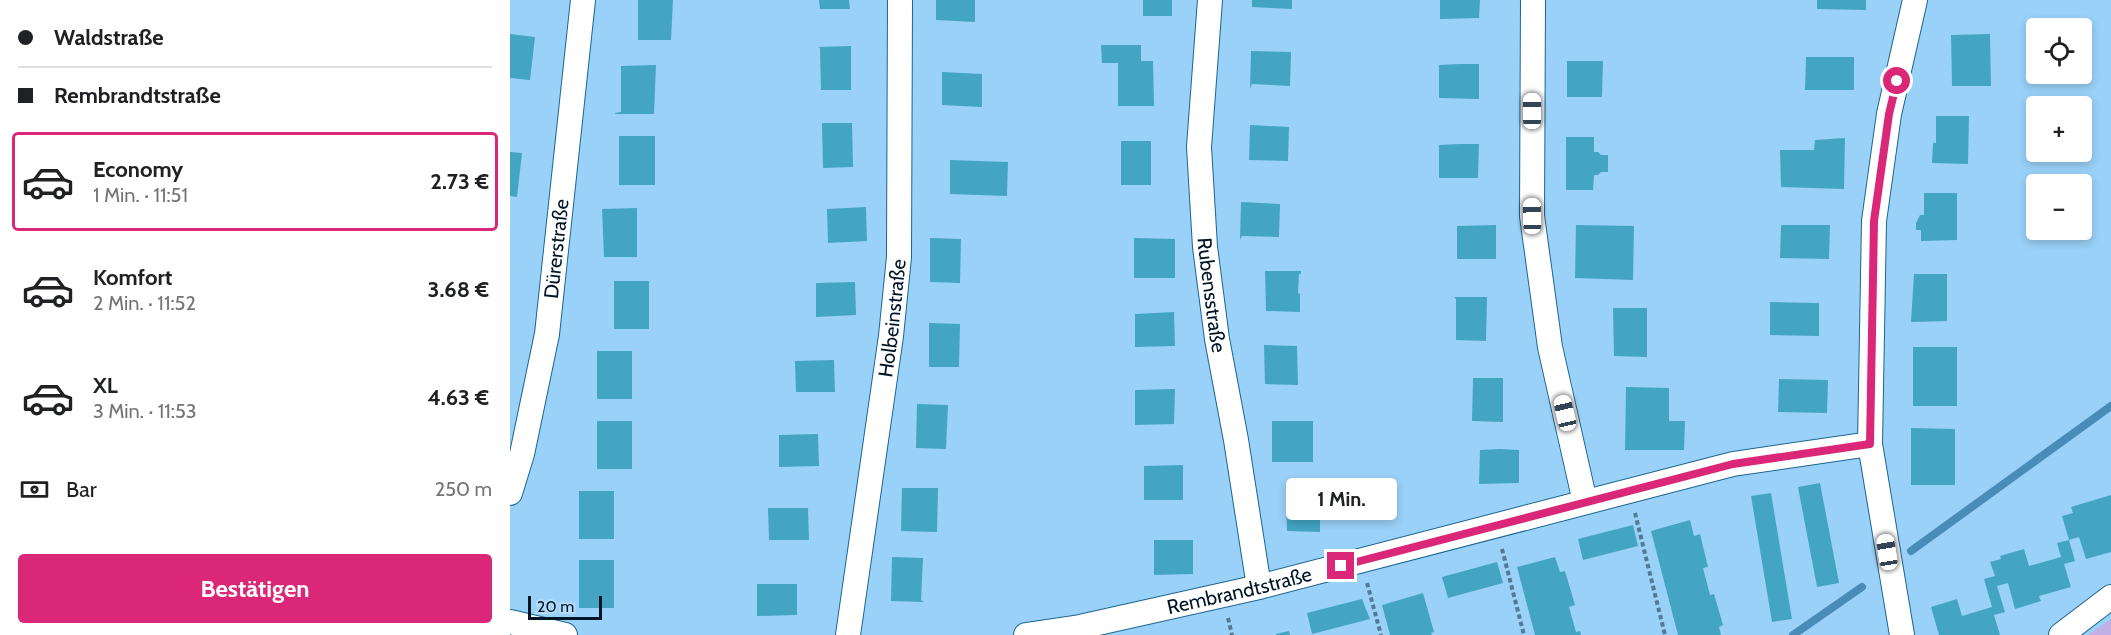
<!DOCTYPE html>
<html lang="de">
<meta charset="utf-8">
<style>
body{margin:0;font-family:Cabin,sans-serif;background:#f2f2f2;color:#202124;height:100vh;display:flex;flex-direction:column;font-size:22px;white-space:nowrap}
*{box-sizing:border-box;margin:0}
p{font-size:20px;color:#757577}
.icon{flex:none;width:33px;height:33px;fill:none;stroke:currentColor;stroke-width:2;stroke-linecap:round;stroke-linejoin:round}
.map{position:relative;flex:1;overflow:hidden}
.side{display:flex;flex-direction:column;background:#fff;width:510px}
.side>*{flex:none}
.top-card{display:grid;align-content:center;height:132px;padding:0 18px;background:#fff}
.tools{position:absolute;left:1516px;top:18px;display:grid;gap:12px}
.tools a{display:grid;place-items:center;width:66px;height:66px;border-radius:6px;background:#fff;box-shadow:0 3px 9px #0003;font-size:30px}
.scale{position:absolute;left:18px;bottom:15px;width:74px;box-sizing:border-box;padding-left:6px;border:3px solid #001526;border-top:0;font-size:16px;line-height:21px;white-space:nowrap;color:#001526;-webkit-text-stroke:4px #b4dcfa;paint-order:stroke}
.end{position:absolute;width:27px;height:27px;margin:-14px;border:8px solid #db2777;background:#fff;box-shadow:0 0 0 3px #fff}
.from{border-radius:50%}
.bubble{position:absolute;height:42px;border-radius:6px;background:#fff;box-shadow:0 3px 9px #0003;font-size:20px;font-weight:800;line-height:42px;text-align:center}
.car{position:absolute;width:18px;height:36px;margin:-18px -9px;border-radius:8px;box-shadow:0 0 4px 2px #0007;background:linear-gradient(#fff 24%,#345 0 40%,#fff 0 76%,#345 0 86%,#fff 0)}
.top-card b{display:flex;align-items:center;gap:21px;height:57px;font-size:22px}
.top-card b+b{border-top:2px solid #e0e0e0}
.top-card i{width:15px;height:15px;background:#202124}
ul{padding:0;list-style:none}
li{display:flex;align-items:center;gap:18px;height:99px;margin:0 12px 9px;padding:0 6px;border:3px solid transparent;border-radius:6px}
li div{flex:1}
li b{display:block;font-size:22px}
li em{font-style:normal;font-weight:800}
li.current{border-color:#db2777}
li>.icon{width:54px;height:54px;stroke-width:1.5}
.pay{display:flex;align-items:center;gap:15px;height:66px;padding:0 18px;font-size:22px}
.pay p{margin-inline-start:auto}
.button{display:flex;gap:12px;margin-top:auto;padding:12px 18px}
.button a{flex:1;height:69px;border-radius:6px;background:#db2777;color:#fff;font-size:24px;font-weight:800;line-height:69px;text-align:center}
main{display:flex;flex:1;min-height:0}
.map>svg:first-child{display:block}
.green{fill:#c2afe6}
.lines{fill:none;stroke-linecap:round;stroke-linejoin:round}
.stream{stroke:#4a8cb8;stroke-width:8}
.building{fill:#44a5c2}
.street-casing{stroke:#1b6590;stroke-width:26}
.path{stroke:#527996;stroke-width:4;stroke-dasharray:4.5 3;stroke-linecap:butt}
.street{stroke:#fff;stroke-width:24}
.route{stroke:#db2777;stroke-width:8}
.labels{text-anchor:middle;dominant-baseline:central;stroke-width:4.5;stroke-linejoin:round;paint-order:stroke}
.street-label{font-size:20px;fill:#001526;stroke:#b4dcfa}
</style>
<main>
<section class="side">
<div class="top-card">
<b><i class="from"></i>Waldstraße</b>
<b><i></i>Rembrandtstraße</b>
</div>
<ul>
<li class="current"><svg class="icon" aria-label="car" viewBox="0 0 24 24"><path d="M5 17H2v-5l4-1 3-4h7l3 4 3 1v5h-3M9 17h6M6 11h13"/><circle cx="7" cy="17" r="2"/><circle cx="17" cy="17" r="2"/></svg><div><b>Economy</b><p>1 Min. · 11:51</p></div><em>2.73 €</em></li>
<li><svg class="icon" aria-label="car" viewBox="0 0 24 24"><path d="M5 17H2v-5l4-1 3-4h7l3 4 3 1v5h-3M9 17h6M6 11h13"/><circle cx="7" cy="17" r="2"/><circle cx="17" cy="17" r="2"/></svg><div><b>Komfort</b><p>2 Min. · 11:52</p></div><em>3.68 €</em></li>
<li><svg class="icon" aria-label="car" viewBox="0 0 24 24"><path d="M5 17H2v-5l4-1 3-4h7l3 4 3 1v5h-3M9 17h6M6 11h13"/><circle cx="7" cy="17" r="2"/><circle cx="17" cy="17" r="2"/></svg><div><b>XL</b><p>3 Min. · 11:53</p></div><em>4.63 €</em></li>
</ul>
<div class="pay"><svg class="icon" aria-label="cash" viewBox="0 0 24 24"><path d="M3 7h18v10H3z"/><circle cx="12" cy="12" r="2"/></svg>Bar<p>250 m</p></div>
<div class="button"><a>Bestätigen</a></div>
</section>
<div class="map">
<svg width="1601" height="635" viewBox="0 0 1601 635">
<rect width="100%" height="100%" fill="#9ad1f8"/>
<!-- green -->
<path class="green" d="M1601,619V635H1578Z"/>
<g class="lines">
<!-- stream -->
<path class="stream" d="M1401,551L1601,406
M1283,635L1352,587"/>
</g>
<!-- building -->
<path class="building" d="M128,0H163L161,40H128Z
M309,0H339L340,9H310Z
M426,0H465V22L426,20Z
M633,0H662V16H633Z
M742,0H782V9L742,7Z
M930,0H970L969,18L930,19Z
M1307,0H1356V10L1307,9Z
M0,34L25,37L20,80L0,78Z
M1480,34L1481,86H1442L1441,35Z
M591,45H631V61H643L644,106H608V63H592Z
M341,46V90H311L310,48L308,47Z
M741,51L781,52L780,86L742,84L740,89Z
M1296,57H1344V90H1295Z
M1057,61H1093L1092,97H1057Z
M950,64H969V99L929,98V65Z
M146,65L144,114H105V113L111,112V66Z
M432,72L472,74V107L432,105Z
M1426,116H1459L1458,164L1422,163L1423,143H1426Z
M312,123H342L343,167L313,168Z
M740,125L779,127L778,161L739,160Z
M109,136H145V185H109Z
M1056,137H1084V152H1088L1091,155H1098V172H1091L1088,175H1084L1083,190H1056Z
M1335,138L1334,189L1271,187L1270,150H1304L1305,140Z
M611,141H641V185H611Z
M950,144H969L968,178H929V145Z
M0,152L12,153L7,197L0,196Z
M440,160L498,162L497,196L440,194Z
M1414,193H1447V240L1411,241V230H1406V223L1410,215H1414Z
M731,202L770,204L769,237L732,236L730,240Z
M356,207L357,241L318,243L317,209Z
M127,208V257H94L92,209Z
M986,225V259H947V226Z
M1066,225L1124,226L1123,280L1065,278Z
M1271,225H1320L1319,259L1270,258Z
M420,238L451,239L450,283L420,282Z
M624,238L665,239V278H624Z
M755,271H791V274H789L788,293L790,294V312L756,311Z
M1404,274H1437V321L1401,322Z
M104,281H139V329H104Z
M345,282L346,315L306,317V283Z
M944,297H977L976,341L946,340V299Z
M1260,302L1309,303V336L1260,335Z
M1103,308H1137V357L1104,356Z
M664,312L665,346L625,347V314Z
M419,323L450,324L449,367H419Z
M754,345L787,346L788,385L755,384Z
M1403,347H1447V406H1403Z
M87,351H122V399H87Z
M324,360L325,392H286L285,361Z
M963,378H993V422L962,421Z
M1269,379L1318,380L1317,413L1268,412Z
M1116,387L1159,388V421H1175L1174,450H1115Z
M665,389L664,424L625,425V390Z
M407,404L438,405L436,449L406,448Z
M87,421H122V469H87Z
M762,421H803V462H762Z
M1401,428L1445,429V485H1401Z
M308,434L309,466L269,467V435Z
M990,449L1009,450V483L969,484L970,450Z
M673,465V500H634V466Z
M1310,483L1329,583L1307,587L1288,487Z
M392,488H428L427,532L391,531Z
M69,491H104V539H69Z
M776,491L810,492V532L777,531Z
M1261,493L1282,619L1262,622L1241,496Z
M1601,495V552L1576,559L1569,537L1559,540L1552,516L1563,513L1561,507Z
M258,508H298L299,540H259Z
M1180,520L1184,536L1190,534L1198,567L1193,568L1200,595L1204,594L1213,625L1209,627L1211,635H1168L1141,531Z
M1123,525L1128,546L1073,560L1068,539Z
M644,540H683V574L644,575Z
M1559,540L1565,561L1554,564L1561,587L1529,596L1531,601L1505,609L1498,583L1487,586L1495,612L1484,615L1490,635H1429L1421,607L1447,599L1452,616L1482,607L1474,579L1485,576L1480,562L1491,559L1490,556L1514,549L1519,566L1551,557L1547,543Z
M382,557L413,558L411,600L414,602L381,601Z
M1045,557L1050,572L1055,571L1065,605L1059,607L1066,632L1070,631L1071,635H1025L1007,567Z
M69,560H104V608H69Z
M987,562L993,583L938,598L932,577Z
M247,584H287V615L247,616Z
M913,593L924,632L921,633L922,635H880L872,605Z
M852,599L860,619L802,634L797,613Z
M779,631L780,635H766V634Z"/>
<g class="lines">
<!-- street casing -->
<g class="street-casing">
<g id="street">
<path id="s1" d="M700,0L689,147L695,247L707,339L726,440L749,587"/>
<path d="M1023,0L1022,216L1040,347L1075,502"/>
<path id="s2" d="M0,493L12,454L37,334L73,0"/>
<path d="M0,622L55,635"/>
<path id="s3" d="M338,635L381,336L389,257L390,0"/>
<path id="s4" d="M516,635L570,627L749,587L1223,464L1360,444"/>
<path d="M1392,635L1360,444L1364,221L1379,114L1405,0"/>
<path d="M1551,635L1601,597"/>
</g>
</g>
<!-- path -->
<path class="path" d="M1125,513L1155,635
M992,549L1014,635
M857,583L871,635
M718,618L722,635"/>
<!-- street -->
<use href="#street" class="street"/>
</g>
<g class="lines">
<!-- route -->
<path class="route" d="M831,566L1223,464L1360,444L1364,221L1379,114L1387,81"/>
</g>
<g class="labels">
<!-- street labels -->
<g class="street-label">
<text stroke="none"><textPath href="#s2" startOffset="249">Dürerstraße</textPath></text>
<text stroke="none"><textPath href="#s1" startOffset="296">Rubensstraße</textPath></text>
<text stroke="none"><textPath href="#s3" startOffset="320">Holbeinstraße</textPath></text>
<text stroke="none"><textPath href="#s4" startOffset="218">Rembrandtstraße</textPath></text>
</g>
</g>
</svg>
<div class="tools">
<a><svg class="icon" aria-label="locate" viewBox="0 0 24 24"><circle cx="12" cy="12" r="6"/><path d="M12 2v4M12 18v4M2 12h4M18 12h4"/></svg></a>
<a>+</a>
<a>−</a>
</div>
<div class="scale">20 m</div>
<i class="end from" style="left:1387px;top:81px"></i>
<i class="end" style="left:831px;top:566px"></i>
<div class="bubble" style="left:776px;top:478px;width:111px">1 Min.</div>
<i class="car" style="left:1022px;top:111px;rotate:0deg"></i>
<i class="car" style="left:1022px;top:216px;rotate:359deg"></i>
<i class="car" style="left:1055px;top:413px;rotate:347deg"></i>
<i class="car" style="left:1377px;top:552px;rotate:351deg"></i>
</div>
</main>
